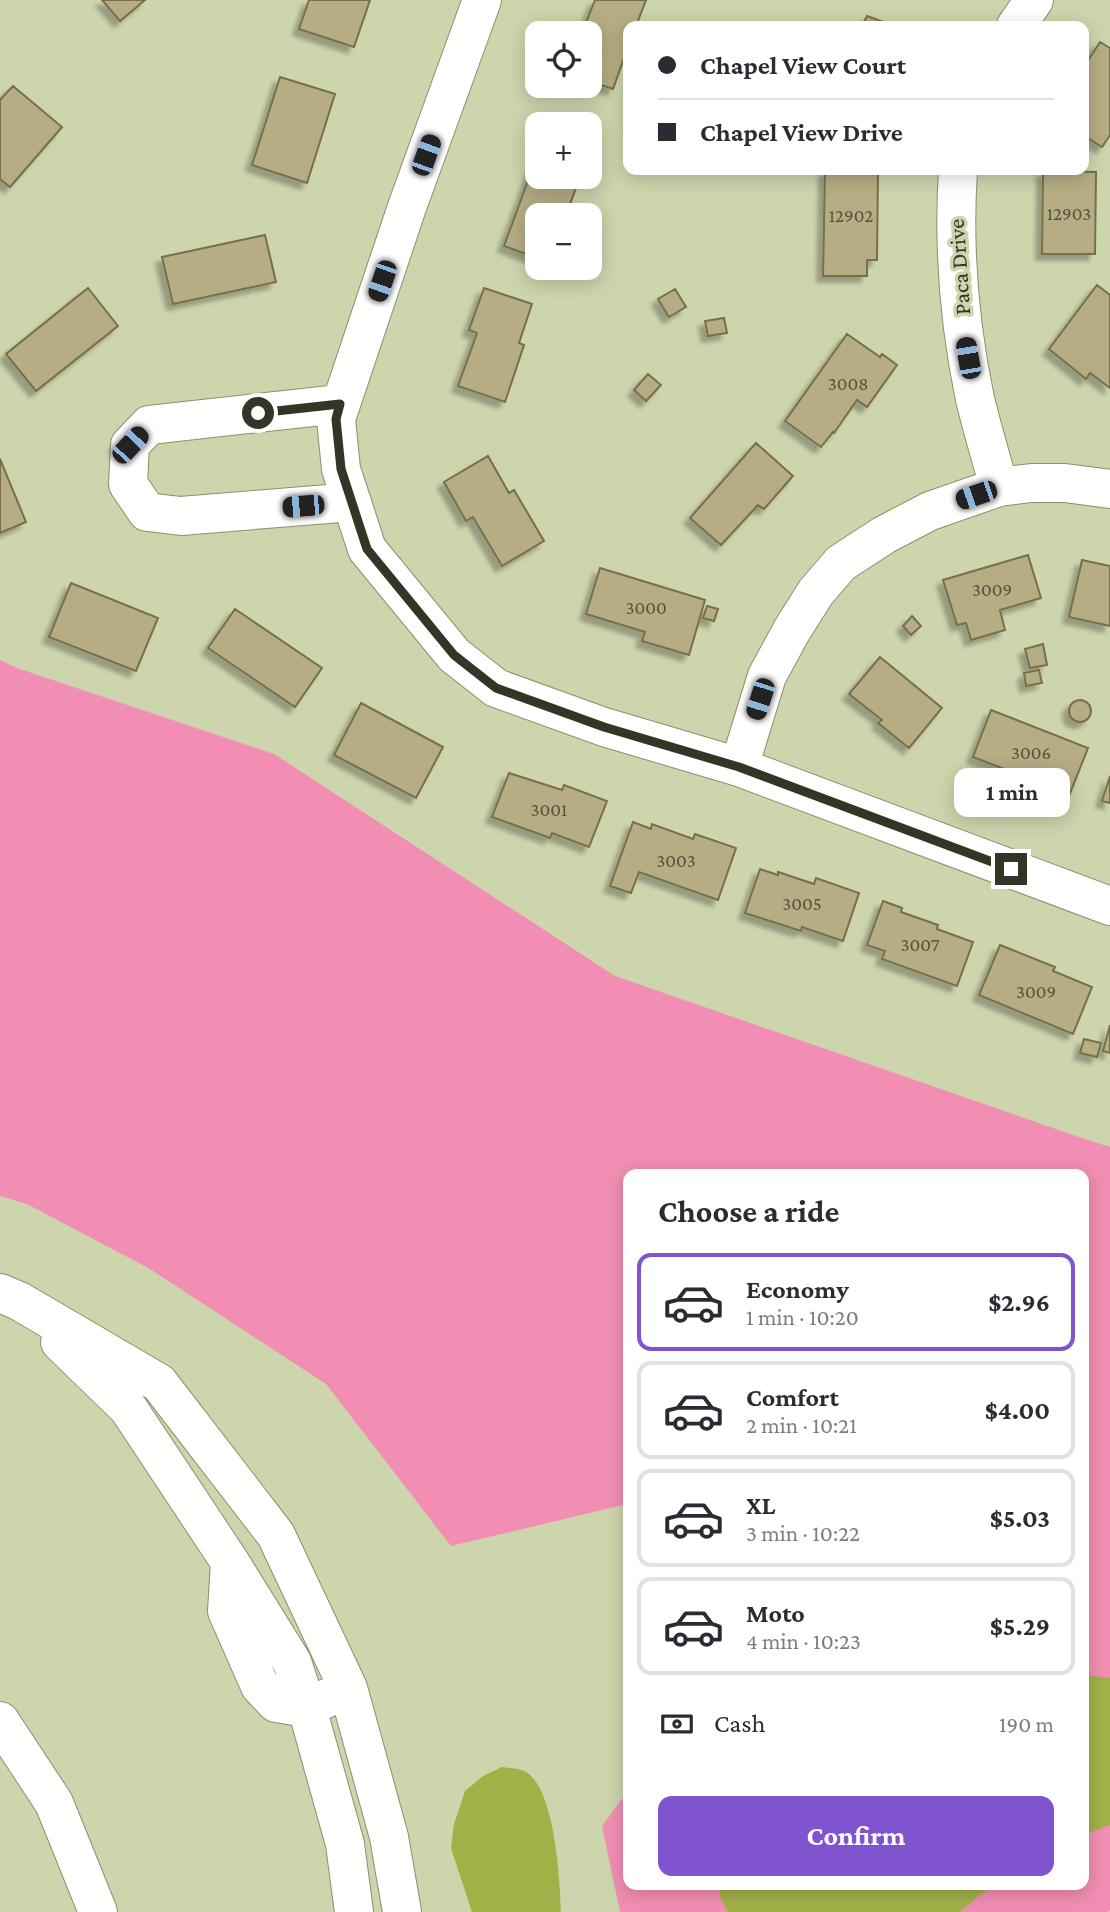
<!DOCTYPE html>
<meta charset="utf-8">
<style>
body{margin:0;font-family:"Crimson Pro",serif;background:#f2f2f3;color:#2b2b33;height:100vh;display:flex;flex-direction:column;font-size:26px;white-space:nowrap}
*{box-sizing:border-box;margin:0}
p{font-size:23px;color:#7c7c81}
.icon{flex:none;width:38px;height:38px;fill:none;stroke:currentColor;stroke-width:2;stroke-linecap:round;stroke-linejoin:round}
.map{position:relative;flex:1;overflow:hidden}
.side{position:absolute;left:623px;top:1169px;width:466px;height:721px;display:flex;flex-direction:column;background:#fff;border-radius:14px;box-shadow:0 4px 18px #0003}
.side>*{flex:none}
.guide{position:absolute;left:623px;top:21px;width:466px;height:154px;border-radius:14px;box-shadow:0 4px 18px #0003;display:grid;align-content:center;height:154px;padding:0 35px;background:#fff}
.controls{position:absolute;left:525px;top:21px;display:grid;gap:14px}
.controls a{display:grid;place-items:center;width:77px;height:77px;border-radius:14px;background:#fff;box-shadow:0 4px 18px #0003;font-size:35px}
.end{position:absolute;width:32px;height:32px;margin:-16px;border:9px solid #333626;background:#fff;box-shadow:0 0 0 4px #fff}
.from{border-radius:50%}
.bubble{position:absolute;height:49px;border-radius:14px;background:#fff;box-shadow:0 4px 18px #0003;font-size:23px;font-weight:700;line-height:49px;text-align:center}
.car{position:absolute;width:21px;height:42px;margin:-21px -10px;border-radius:9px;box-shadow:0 0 5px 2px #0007;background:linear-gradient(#222 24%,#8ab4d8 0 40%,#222 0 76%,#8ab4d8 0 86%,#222 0)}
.guide b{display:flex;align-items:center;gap:24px;height:66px;font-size:26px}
.guide b+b{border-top:2px solid #e1e1e2}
.guide i{width:18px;height:18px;background:#2b2b33}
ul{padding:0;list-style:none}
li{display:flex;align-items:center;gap:21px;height:98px;margin:0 14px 10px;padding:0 21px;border:4px solid #e1e1e2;border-radius:14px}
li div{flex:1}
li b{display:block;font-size:26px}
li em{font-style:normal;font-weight:700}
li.current{border-color:#8054ce}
li>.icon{width:63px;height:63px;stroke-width:1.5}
h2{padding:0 35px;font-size:32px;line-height:84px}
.pay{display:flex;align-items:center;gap:18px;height:77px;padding:0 35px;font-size:26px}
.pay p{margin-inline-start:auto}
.primary-button{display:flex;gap:14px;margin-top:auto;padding:14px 35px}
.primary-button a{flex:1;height:80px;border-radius:14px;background:#8054ce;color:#fff;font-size:28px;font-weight:700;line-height:80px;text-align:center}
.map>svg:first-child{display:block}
.green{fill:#f28eb3}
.water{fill:#a1b148}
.building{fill:#b6ad85;stroke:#776f4a;stroke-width:2;filter:url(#shadow)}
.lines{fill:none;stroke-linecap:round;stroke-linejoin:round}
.minor-casing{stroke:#8a916b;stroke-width:40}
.minor{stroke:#fff;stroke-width:38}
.route{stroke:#333626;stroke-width:9}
.labels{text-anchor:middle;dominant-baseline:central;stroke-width:7;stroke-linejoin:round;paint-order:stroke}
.number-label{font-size:19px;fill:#54543e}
.street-label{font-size:23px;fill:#333626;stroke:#cdd5ad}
</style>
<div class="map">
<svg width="1110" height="1912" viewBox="0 0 1110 1912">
<defs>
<filter id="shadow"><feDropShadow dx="-6" dy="6" stdDeviation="2" flood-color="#0004"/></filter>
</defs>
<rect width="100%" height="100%" fill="#cdd5ad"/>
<!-- green -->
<path class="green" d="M0,660L17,668L274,754L615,976L1076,1136L1110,1147V1910L1108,1912H620L602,1826L628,1791V1885H1083V1174H628V1517L623,1505L451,1546L326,1384L150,1269L27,1204L0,1196Z"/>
<!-- water -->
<path class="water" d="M1083,1675L1110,1678V1825L1083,1835Z
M502,1767C508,1768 518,1768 524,1771C555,1785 560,1881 561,1912H472L451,1848L454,1824L465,1791L483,1776Z
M719,1885H996L982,1893L960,1912H728L720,1897Z"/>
<!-- building -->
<path class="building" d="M102,0H145L120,21Z
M309,0H370L354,47L299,29Z
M595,0H646L636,26H628V47L613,89L590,81V33H582Z
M867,16L894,26H862Z
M1100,42L1110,48V135L1102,147L1083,135V68Z
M280,77L335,94L307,183L252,165Z
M13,86L62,127L10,187L0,179V100Z
M537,156V177H580L566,215H537V258L504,246Z
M825,170H878L877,260H867V276H823Z
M1043,171L1096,172L1095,254H1042Z
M265,235L276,282L173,304L162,257Z
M1097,285L1110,295V388L1090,373L1086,379L1049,349Z
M88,288L118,326L36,391L6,354Z
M484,288L532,304L519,343L524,345L505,402L458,386L477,333L469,330Z
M675,289L686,307L669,317L658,299Z
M724,318L727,333L708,336L705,321Z
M847,334L880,357L882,354L897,365L867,407L857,400L834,433L833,432L821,447L785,421Z
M648,374L661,385L646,401L634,390Z
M756,443L793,476L764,509L758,505L721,545L690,518Z
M488,456L509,493L514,490L544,541L502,566L473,517L466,521L444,482Z
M0,459L26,522L0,533Z
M1028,555L1041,598L1000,610L1005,630L971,640L966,623L957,625L943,580Z
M1082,560L1110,566V626L1069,617Z
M600,568L705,600L689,655L642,641L645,632L586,614Z
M71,583L158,618L136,671L49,637Z
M707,606L718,609L714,621L703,618Z
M235,609L322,668L295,707L208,648Z
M912,616L921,626L911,635L903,626Z
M1043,644L1047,665L1030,668L1025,649Z
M880,657L942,708L909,748L878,723L882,720L849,694Z
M1039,670L1042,683L1026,686L1024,673Z
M1069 711a11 11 0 1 1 22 0a11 11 0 1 1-22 0Z
M361,703L443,747L416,798L334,755Z
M991,710L1088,748L1067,801L1027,785L1030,779L973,757Z
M509,773L562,790L564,785L607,801L589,847L552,833L550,838L492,817Z
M1110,776V803L1102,801Z
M633,822L651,829L652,824L693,839L695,834L736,848L718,900L639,872L631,893L610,886Z
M760,869L778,875V872L814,884L816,878L859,893L843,941L802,927L801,931L745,913Z
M883,901L902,908L901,912L938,925L937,929L973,942L957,986L882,959L885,951L867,945Z
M1000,945L1055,967L1053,971L1092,987L1073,1034L979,995Z
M1110,1025V1053L1103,1051Z
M1084,1039L1101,1043L1097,1057L1080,1053Z"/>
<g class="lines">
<!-- minor casing -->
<g class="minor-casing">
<path id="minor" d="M482,0L407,207L336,419L341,469L367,549L454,655L496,688L604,727L739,767L1110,906
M1016,26L1034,0
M958,170C953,247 959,323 975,399C982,428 991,458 999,487
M340,404L149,425L130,445L128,484L147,512L181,516L352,502
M739,767L767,676L792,630L816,592L841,563L884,535L930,511L999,487L1031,483H1065L1110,489
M0,1293L19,1301L159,1383L276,1535L348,1688L389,1837L402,1912
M60,1342L128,1408L230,1562L292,1662L307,1708L345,1844L354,1912
M230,1562L227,1611L260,1686L276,1703L307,1708L327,1698
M0,1721L54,1803L98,1912"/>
</g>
<!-- minor -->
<use href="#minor" class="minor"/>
</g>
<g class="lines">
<!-- route -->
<path class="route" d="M258,413L340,404L336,419L341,469L367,549L454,655L496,688L604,727L739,767L1011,869"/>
</g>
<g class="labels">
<!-- number labels -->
<g class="number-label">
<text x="1069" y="213">12903</text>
<text x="851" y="215">12902</text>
<text x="848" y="383">3008</text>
<text x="992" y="589">3009</text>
<text x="646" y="607">3000</text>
<text x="1031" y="752">3006</text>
<text x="549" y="809">3001</text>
<text x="676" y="860">3003</text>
<text x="802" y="903">3005</text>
<text x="920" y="944">3007</text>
<text x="1036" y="991">3009</text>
</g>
<!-- street labels -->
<g class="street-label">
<text transform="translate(959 267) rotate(-94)">Paca Drive</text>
</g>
</g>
</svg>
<div class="controls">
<a><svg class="icon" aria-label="locate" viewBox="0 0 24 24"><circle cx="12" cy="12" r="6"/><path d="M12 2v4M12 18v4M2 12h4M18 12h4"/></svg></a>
<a>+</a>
<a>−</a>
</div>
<i class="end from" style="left:258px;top:413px"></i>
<i class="end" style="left:1011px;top:869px"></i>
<div class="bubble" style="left:954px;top:768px;width:116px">1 min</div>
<i class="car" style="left:426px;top:155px;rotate:20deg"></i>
<i class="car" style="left:382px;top:281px;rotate:199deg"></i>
<i class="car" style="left:968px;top:358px;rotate:350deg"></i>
<i class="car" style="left:130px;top:445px;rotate:43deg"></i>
<i class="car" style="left:976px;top:495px;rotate:251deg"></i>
<i class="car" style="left:303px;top:506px;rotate:265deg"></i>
<i class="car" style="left:760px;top:699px;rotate:198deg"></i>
<div class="guide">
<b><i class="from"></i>Chapel View Court</b>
<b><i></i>Chapel View Drive</b>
</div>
<section class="side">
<h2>Choose a ride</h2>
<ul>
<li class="current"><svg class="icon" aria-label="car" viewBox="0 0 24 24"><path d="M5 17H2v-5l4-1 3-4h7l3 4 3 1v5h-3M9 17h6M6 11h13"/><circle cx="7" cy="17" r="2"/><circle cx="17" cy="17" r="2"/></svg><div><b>Economy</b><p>1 min · 10:20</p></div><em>$2.96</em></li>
<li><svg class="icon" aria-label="car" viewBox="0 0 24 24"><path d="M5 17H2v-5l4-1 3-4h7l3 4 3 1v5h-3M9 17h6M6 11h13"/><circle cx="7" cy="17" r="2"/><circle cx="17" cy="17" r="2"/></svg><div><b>Comfort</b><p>2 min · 10:21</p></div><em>$4.00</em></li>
<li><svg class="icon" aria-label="car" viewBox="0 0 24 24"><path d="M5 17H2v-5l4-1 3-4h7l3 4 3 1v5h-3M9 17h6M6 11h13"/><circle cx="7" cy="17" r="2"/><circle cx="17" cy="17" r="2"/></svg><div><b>XL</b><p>3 min · 10:22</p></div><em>$5.03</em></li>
<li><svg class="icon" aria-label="car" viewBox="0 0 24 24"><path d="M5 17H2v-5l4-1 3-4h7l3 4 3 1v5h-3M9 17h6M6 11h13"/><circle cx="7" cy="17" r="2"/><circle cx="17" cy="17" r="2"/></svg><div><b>Moto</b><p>4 min · 10:23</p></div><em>$5.29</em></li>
</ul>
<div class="pay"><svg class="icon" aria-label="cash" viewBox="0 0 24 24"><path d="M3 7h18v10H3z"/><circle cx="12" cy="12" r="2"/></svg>Cash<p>190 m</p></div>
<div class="primary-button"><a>Confirm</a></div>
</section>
</div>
